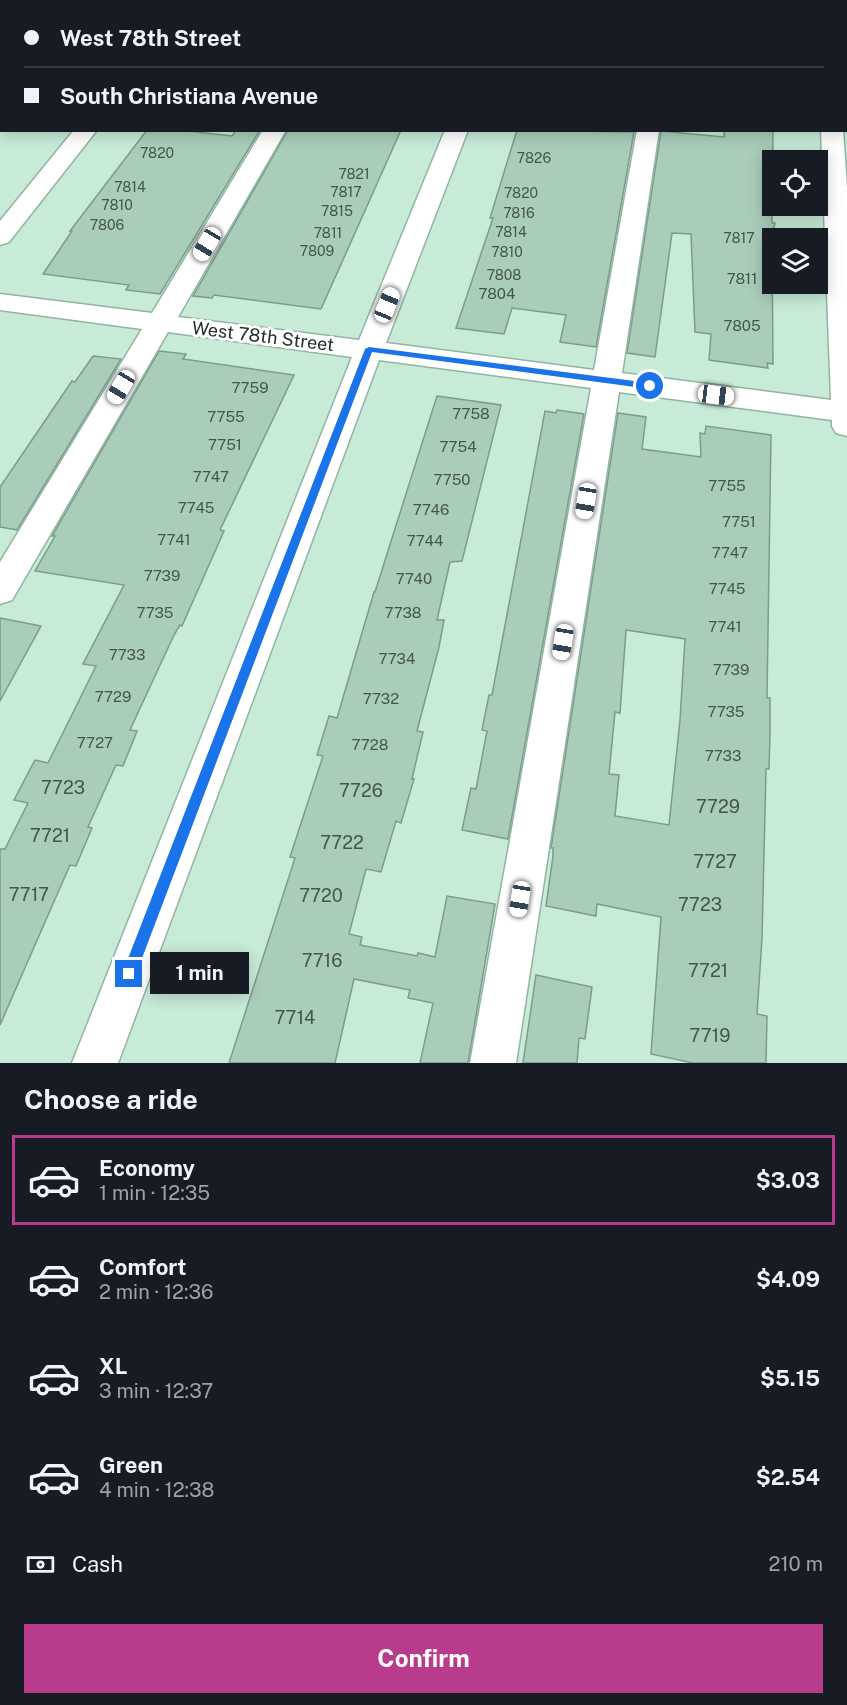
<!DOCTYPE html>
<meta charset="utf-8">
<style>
body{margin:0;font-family:"Public Sans",sans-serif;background:#242831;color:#f1f3f6;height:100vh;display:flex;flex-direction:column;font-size:22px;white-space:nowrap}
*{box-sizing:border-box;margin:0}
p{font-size:20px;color:#9ea1a6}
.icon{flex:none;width:33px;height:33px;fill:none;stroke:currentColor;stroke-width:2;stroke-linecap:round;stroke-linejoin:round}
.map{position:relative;height:1063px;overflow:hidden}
.side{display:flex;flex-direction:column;background:#171b24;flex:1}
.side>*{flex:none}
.hud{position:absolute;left:0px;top:0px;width:848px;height:132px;box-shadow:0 3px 15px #0003;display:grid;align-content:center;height:132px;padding:0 24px;background:#171b24}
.buttons{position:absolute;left:762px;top:150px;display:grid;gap:12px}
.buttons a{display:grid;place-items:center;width:66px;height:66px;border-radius:0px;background:#171b24;box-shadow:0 3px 15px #0003;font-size:30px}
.end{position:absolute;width:27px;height:27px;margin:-14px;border:8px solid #1a73e8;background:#fff;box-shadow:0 0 0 3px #fff}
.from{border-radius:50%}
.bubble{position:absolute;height:42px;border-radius:0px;background:#171b24;box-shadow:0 3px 15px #0003;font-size:20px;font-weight:700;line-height:42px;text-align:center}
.car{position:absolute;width:18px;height:36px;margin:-18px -9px;border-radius:8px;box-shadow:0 0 4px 2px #0007;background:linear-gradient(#fff 24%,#345 0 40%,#fff 0 76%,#345 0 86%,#fff 0)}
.hud b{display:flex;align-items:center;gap:21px;height:57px;font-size:22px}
.hud b+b{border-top:2px solid #363941}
.hud i{width:15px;height:15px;background:#f1f3f6}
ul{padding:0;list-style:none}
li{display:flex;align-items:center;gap:18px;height:90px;margin:0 12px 9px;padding:0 12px;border:3px solid transparent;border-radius:0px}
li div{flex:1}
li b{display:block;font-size:22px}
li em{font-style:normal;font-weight:700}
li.selected{border-color:#b93c8c}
li>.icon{width:54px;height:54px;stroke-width:1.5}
h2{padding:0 24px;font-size:27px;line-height:72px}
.pay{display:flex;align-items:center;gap:15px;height:66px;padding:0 24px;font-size:22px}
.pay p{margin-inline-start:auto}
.action{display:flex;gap:12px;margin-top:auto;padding:12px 24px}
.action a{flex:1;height:69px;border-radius:0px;background:#b93c8c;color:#fff;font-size:24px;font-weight:700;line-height:69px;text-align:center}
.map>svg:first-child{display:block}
.building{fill:#aacdba;stroke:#7b9c8b;stroke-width:1.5;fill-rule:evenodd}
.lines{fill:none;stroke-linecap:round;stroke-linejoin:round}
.minor-casing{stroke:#92b4a2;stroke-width:3}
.major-casing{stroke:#934877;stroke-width:3}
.minor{fill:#fff;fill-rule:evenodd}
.major{fill:#e399c7;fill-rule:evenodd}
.route{fill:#1a73e8}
.labels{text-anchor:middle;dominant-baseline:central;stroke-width:6;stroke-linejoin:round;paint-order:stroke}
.far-number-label{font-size:14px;fill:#44564c}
.number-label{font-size:15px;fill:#44564c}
.street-label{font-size:18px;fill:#222f28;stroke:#fff}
.near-number-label{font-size:18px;fill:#44564c}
</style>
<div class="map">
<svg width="847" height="1063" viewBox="0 0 847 1063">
<rect width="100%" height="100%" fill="#c8ebd8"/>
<!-- building -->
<path class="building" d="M147,130H178L232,136L236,130H260L160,294L126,290L129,285L43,274L72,231H70Z
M288,130H401L321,309L214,295L212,298L193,296Z
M517,130L634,132L596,347L560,342L566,315L512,308L504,334L456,328L493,218H490Z
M724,130H773L772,223H775L772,238L773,364L767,363L768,368L709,360L711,334L695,332L691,234L672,233L655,357L627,353L661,131L724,137Z
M159,351L186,354L183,359L294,375L220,530L224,531L182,626L180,625L174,635L130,730L137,731L123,766L116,765L88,827L92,828L76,866L70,865L0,1025V849H5L28,803L14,800L35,760L48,763L96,666L83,664L124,585L35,571L55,536H52Z
M93,356L121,359L17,530L0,527V487L72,381L75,382Z
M437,396L501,405L462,561L450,562L437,620H444L439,647L417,731L423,732L412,779H414L401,823L396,821L381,872L366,869L349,934L362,937L360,945L417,956L418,953L435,957L447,896L495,904L468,1063H420L433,1003L408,998L410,990L354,979L335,1063H229L295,858L290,857L323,756L317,755L329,716L337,718L374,592H375Z
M557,410L584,414L508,839L462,830L471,788L476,789L487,731L482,730L489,695H492L545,411L556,413Z
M618,413L646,417L642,449L701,457L700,433L705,434L706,426L771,435L767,698H770V734L769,769H766L762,939L757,1014L767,1016L766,1063H693L651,1054L661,917L597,904L596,916L546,906L553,856V848H551ZM626,630L685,639L680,720L669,825L615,816L619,775L609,774L615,712L620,713Z
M0,618L41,626L0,701Z
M536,975L592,987L585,1039L579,1038L577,1063H523Z"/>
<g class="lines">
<!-- minor casing -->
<g class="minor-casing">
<path id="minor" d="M0,0L8,2H2V12Z
M25,0H45L24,2Z
M77,0H111L112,2H78Z
M133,0H153L132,2Z
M182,0H202L182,2Z
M500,0H520L500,2Z
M816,0H836V2H816Z
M0,25H2L0,39Z
M846,77H847V89H846Z
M74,130H97L9,242L0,245V221Z
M263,130H286L178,317L359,340L445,130H468L386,343L594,370L637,130H659L622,373L831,400L821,130H843L847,188V436L836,433L832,426V420L619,392L516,1063H470L591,388L379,360L118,1063H72L352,357L168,332L12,600L0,604V562L142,329L0,310V294L152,313Z"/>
</g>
<!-- major casing -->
<g class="major-casing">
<path id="major" d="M598,0H634L635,2H599Z
M781,0H818L819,2H782Z
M846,14H847V26H846Z"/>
</g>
<!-- minor -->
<use href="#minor" class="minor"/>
<!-- major -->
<use href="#major" class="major"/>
</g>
<!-- route -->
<path class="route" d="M369,347L650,383L654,386L650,389L372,352L136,974L134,979L129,981L124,979L122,974L365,349Z"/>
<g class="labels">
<!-- far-number labels -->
<g class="far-number-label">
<text x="157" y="153">7820</text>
<text x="534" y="158">7826</text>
<text x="354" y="174">7821</text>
<text x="130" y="187">7814</text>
<text x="346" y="192">7817</text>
<text x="521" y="193">7820</text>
<text x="117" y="205">7810</text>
<text x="337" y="211">7815</text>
<text x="519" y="213">7816</text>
<text x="107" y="225">7806</text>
<text x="511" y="232">7814</text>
<text x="328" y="233">7811</text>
<text x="739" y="238">7817</text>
<text x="317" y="251">7809</text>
<text x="507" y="252">7810</text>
<text x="504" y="275">7808</text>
</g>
<!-- number labels -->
<g class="number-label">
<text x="742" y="278">7811</text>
<text x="497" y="293">7804</text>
<text x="742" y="325">7805</text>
<text x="250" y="387">7759</text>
<text x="471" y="413">7758</text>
<text x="226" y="416">7755</text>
<text x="225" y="444">7751</text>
<text x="458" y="446">7754</text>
<text x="211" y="476">7747</text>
<text x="452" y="479">7750</text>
<text x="727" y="485">7755</text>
<text x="196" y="507">7745</text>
<text x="431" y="509">7746</text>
<text x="739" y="521">7751</text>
<text x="174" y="539">7741</text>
<text x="425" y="540">7744</text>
<text x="730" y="552">7747</text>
<text x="162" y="575">7739</text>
<text x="414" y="578">7740</text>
<text x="727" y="588">7745</text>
<text x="155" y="612">7735</text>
<text x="403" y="612">7738</text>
<text x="725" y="626">7741</text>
<text x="127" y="654">7733</text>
<text x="397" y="658">7734</text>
<text x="731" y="669">7739</text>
<text x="113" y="696">7729</text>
<text x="381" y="698">7732</text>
<text x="726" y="711">7735</text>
<text x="95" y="742">7727</text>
<text x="370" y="744">7728</text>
<text x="723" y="755">7733</text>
</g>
<!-- street labels -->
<g class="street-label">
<text transform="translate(263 336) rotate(7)">West 78th Street</text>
</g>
<!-- near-number labels -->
<g class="near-number-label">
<text x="63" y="787">7723</text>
<text x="361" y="790">7726</text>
<text x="718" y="806">7729</text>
<text x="50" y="835">7721</text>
<text x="342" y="842">7722</text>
<text x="715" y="861">7727</text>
<text x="29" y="894">7717</text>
<text x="321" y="895">7720</text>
<text x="700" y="904">7723</text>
<text x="322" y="960">7716</text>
<text x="708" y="970">7721</text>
<text x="295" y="1017">7714</text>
<text x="710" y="1035">7719</text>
</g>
</g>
</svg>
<div class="buttons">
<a><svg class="icon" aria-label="locate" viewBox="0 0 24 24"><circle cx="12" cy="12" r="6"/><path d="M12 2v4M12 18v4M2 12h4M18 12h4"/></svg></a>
<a><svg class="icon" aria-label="layers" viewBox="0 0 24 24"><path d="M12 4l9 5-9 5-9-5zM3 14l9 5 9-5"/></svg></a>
</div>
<i class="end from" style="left:650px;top:386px"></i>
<i class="end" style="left:129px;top:974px"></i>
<div class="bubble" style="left:150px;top:952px;width:99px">1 min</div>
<i class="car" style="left:207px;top:244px;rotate:211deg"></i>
<i class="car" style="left:387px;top:305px;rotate:22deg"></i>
<i class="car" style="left:121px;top:387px;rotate:211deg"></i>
<i class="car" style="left:716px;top:395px;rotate:97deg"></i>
<i class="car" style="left:586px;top:501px;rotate:189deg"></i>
<i class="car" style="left:563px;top:642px;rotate:189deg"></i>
<i class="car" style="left:520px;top:899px;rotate:189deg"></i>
<div class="hud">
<b><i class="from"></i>West 78th Street</b>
<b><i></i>South Christiana Avenue</b>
</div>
</div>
<section class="side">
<h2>Choose a ride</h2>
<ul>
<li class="selected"><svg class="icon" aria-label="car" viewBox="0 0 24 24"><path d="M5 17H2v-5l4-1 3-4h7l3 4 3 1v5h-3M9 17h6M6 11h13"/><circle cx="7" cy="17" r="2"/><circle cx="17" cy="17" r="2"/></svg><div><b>Economy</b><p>1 min · 12:35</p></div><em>$3.03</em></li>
<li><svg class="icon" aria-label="car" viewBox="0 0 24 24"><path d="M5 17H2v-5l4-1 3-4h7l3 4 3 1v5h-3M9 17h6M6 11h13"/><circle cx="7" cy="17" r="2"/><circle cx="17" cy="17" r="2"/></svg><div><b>Comfort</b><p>2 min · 12:36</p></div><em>$4.09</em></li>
<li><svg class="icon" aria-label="car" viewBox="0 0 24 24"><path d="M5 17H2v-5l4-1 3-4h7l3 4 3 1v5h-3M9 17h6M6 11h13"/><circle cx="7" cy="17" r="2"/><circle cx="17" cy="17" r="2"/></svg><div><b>XL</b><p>3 min · 12:37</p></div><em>$5.15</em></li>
<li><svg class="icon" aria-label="car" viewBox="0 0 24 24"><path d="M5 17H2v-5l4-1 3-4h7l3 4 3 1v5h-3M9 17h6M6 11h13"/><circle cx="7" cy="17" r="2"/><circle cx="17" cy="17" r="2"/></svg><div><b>Green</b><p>4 min · 12:38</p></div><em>$2.54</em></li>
</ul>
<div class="pay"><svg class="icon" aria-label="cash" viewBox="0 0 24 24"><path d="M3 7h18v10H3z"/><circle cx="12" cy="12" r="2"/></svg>Cash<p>210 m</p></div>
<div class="action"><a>Confirm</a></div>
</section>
